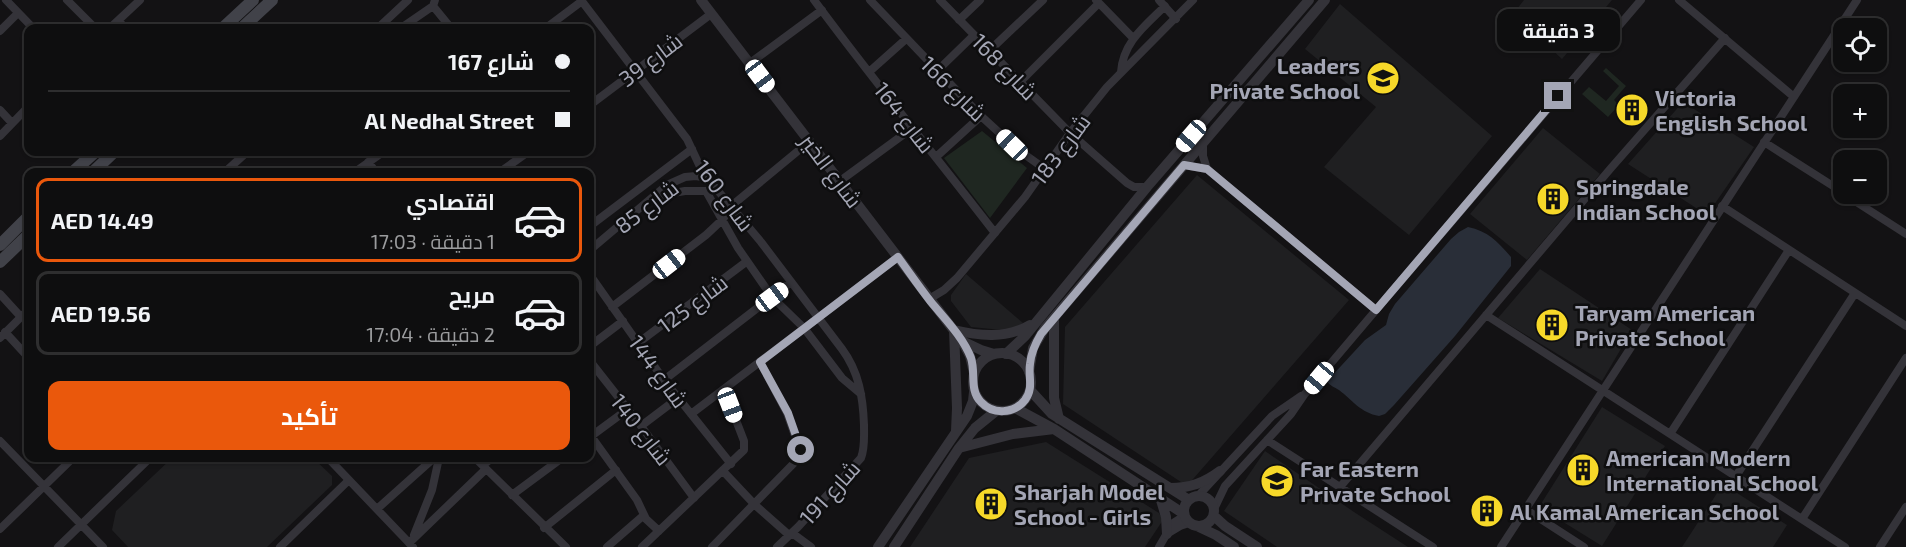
<!DOCTYPE html>
<html lang="ar">
<meta charset="utf-8">
<style>
body{margin:0;font-family:"Exo 2",Cairo,sans-serif;background:#171718;color:#f1f3f6;direction:rtl;height:100vh;display:flex;flex-direction:column;font-size:22px;white-space:nowrap}
*{box-sizing:border-box;margin:0}
p{font-size:20px;color:#9b9c9e}
.icon{flex:none;width:33px;height:33px;fill:none;stroke:currentColor;stroke-width:2;stroke-linecap:round;stroke-linejoin:round}
.map{position:relative;flex:1;overflow:hidden;direction:ltr}
.side{position:absolute;left:24px;top:168px;width:570px;height:294px;display:flex;flex-direction:column;background:#0e0e0f;border-radius:12px;box-shadow:0 2px 4px #0004,0 0 0 2px #2e2e2f;direction:rtl}
.side>*{flex:none}
.guide{position:absolute;left:24px;top:24px;width:570px;height:132px;border-radius:12px;box-shadow:0 2px 4px #0004,0 0 0 2px #2e2e2f;direction:rtl;display:grid;align-content:center;height:132px;padding:0 24px;background:#0e0e0f}
.controls{position:absolute;left:1833px;top:18px;display:grid;gap:12px}
.controls a{display:grid;place-items:center;width:54px;height:54px;border-radius:12px;background:#0e0e0f;box-shadow:0 2px 4px #0004,0 0 0 2px #2e2e2f;font-size:30px}
.end{position:absolute;width:27px;height:27px;margin:-14px;border:8px solid #a4a6b5;background:#111;box-shadow:0 0 0 3px #111}
.from{border-radius:50%}
.bubble{position:absolute;height:42px;border-radius:12px;background:#0e0e0f;box-shadow:0 2px 4px #0004,0 0 0 2px #2e2e2f;font-size:20px;font-weight:700;line-height:42px;text-align:center;direction:rtl}
.car{position:absolute;width:18px;height:36px;margin:-18px -9px;border-radius:8px;box-shadow:0 0 4px 2px #0007;background:linear-gradient(#fff 24%,#345 0 40%,#fff 0 76%,#345 0 86%,#fff 0)}
.guide b{display:flex;align-items:center;gap:21px;height:57px;font-size:22px}
.guide b+b{border-top:2px solid #2e2e2f}
.guide i{width:15px;height:15px;background:#f1f3f6}
ul{padding:10px 0 0;list-style:none}
li{display:flex;align-items:center;gap:18px;height:84px;margin:0 12px 9px;padding:0 12px;border:3px solid #2e2e2f;border-radius:12px}
li div{flex:1}
li b{display:block;font-size:22px}
li em{font-style:normal;font-weight:700}
li.selected{border-color:#ea580c}
li>.icon{width:54px;height:54px;stroke-width:1.5}
.button{display:flex;gap:12px;margin-top:auto;padding:12px 24px}
.button a{flex:1;height:69px;border-radius:12px;background:#ea580c;color:#fff;font-size:24px;font-weight:700;line-height:69px;text-align:center}
.map>svg:first-child{display:block}
.built{fill:#1f1f21}
.green{fill:#1f2721}
.water{fill:#292e38}
.lines{fill:none;stroke-linecap:round;stroke-linejoin:round}
.minor{stroke:#343339;stroke-width:8}
.tertiary{stroke:#343339;stroke-width:10}
.secondary{stroke:#414249;stroke-width:12}
.route{stroke:#a4a6b5;stroke-width:8}
.labels{text-anchor:middle;dominant-baseline:central;stroke-width:5;stroke-linejoin:round;paint-order:stroke}
.street-label{font-size:22px;fill:#a4a6b5;stroke:#0e0e0f}
.poi-label{font-size:22px;font-weight:bold;fill:#a4a6b5;stroke:#0e0e0f;text-anchor:start}
</style>
<div class="map">
<svg width="1906" height="547" viewBox="0 0 1906 547">
<rect width="100%" height="100%" fill="#131214"/>
<!-- built -->
<path class="built" d="M1524,0H1612L1562,59L1513,14Z
M1340,4L1492,136L1409,235L1324,167L1376,107L1305,49Z
M1683,102L1754,147L1707,215L1628,164Z
M1543,128L1600,174L1527,260L1470,214Z
M1197,175L1349,300L1187,486L1063,404L1065,327Z
M1540,269L1632,330L1602,381L1498,318Z
M966,274L1023,323L1012,331L971,327L951,301V295Z
M1602,407L1665,446L1602,546L1539,507Z
M1046,442L1159,513L1163,520L1145,547H910L969,458Z
M1265,451L1354,512L1408,547H1277L1224,511Z
M172,458H313L332,476V485L267,547H128L112,530L116,511Z
M1723,484L1787,525L1773,547H1682Z"/>
<!-- green -->
<path class="green" d="M1606,68L1626,86L1614,100L1619,105L1608,117L1582,94L1589,87L1606,101L1619,86L1603,71Z
M982,131L1027,168L990,218L944,158Z"/>
<!-- water -->
<path class="water" d="M1468,227C1488,231 1498,242 1511,257V266L1455,336L1394,405L1385,414L1379,416C1361,413 1352,400 1339,390C1334,387 1331,386 1327,382L1329,379L1365,340L1386,325L1389,314L1395,304L1451,239L1459,232Z"/>
<g class="lines">
<!-- minor -->
<path class="minor" d="M6,0L33,28
M67,0L95,28
M581,0L687,139L703,173L761,242L842,349C859,372 863,397 864,425C864,437 865,448 861,458L798,527L777,547
M814,0C872,79 935,155 995,233
M870,0L981,116L1017,149L1045,169
M940,0L1070,133L1127,183L1134,187H1147
M1096,0L1133,38
M1159,0L1176,19
M1679,0L1794,97
M433,6L451,28
M959,20L980,0
M118,21L126,28
M110,28L140,0
M378,28L408,0
M401,28L433,6L435,0
M546,28L582,1
M0,31L18,13
M989,51L1043,0
M750,63L822,10
M937,71L974,35
M869,72L906,39
M1121,72C1123,42 1145,26 1165,6
M1020,82L1099,3
M590,105L711,14
M0,110L12,123
M0,136L28,107
M1764,142L1844,193
M1203,143V156L1207,169
M936,157L981,116
M368,162L376,172
M1184,165L1207,169L1376,310
M225,172L247,152
M355,172L383,152
M500,172L528,152
M840,181L911,129
M706,191L738,248L772,297L804,328L842,378L861,394
M1844,194L1906,234
M656,196L685,191H711
M1722,206L1906,326
M730,207L810,141
M590,226L692,149
M590,250L667,185L685,177L696,176L707,178
M590,275L664,380L731,464
M0,294L21,317
M929,299L944,290L957,278L1025,197L1070,133L1107,87L1193,0
M612,307L706,235L722,220L731,208
M1486,315L1845,547
M5,332L28,357
M0,338L28,310
M638,343L746,262
M590,346L623,321
M590,361L641,426L694,498
M664,380L791,282
M691,414L898,257
M641,426L678,398
M1670,434L1789,250
M591,436L637,500L646,519L659,531
M590,437L628,409
M1267,440L1433,547
M0,441L103,547
M328,458L413,547
M475,458L566,547
M483,465L492,458
M723,471L755,505L789,535
M1736,476L1855,293
M1340,487L1611,168L1725,38
M512,495L562,458
M1198,496L1272,416L1301,396
M1215,507L1225,486L1291,414L1304,395L1376,310L1641,0
M377,509L434,458
M1525,509L1584,547
M1802,519L1906,358
M544,528L616,470
M0,529L73,458
M1170,532L1180,526L1189,523
M792,533L811,547
M414,535L432,490L439,458
M409,543L486,469
M58,547L150,458
M280,547L349,480
M607,547L644,515
M642,547L744,450V441L724,389
M712,547L797,460L801,453L787,413L760,362
M1159,547L1173,523L1184,516
M1501,547L1857,0
M1880,547L1906,507"/>
<!-- tertiary -->
<path class="tertiary" d="M701,0L962,341L970,356L974,373
M1054,318V398L1059,419
M962,341L981,350L994,354
M973 382a29 29 0 1 1 58 0a29 29 0 1 1-58 0Z
M1006,354L1025,336L1147,187L1309,0
M1029,372L1033,348L1045,328L1325,0
M1030,390L1052,414L1189,500
M1015,408L1054,429L1184,514
M956,431L957,408L954,330C979,336 1006,339 1030,325
M959,448L1013,434L1054,429
M1170,488C1190,488 1204,483 1220,471
M1184 511a15 15 0 1 1 30 0a15 15 0 1 1-30 0Z
M1161,500L1166,517L1167,534
M1214,516L1225,526L1257,547
M1199,527L1216,535L1234,547
M878,547L967,416L973,401L974,392
M894,547L959,448L975,428L996,411"/>
<!-- secondary -->
<path class="secondary" d="M223,28L253,0
M242,28L272,0
M73,172L95,152
M93,172L114,152
M0,245L28,217
M0,262L28,235"/>
</g>
<g class="lines">
<!-- route -->
<path class="route" d="M801,450L788,413L760,362L898,257C909,272 920,288 931,302C945,319 963,337 971,358C976,373 969,390 981,402C993,415 1014,414 1025,400C1034,388 1028,377 1030,364C1031,353 1035,344 1041,334L1184,165L1207,169L1376,310L1558,96"/>
</g>
<!-- icons -->
<defs>
<g id="school-disc" transform="scale(1.725)"><circle r="9.5" fill="#f6d829" stroke="#0e0e0f"/><path d="M0-5L7-2L0 1L-7-2ZM-4 1L0 2.5L4 1V4Q0 6-4 4Z" fill="#111"/></g>
<g id="building-disc" transform="scale(1.725)"><circle r="9.5" fill="#f6d829" stroke="#0e0e0f"/><path d="M-4-6H4V6H1V3H-1V6H-4ZM-2.5-4.3h1.7v1.8h-1.7ZM.8-4.3h1.7v1.8H.8ZM-2.5-1h1.7V.8h-1.7ZM.8-1h1.7V.8H.8Z" fill="#111"/></g>
</defs>
<g fill-rule="evenodd">
<use href="#school-disc" x="1383" y="78"/>
<use href="#building-disc" x="1632" y="110"/>
<use href="#building-disc" x="1553" y="199"/>
<use href="#building-disc" x="1552" y="325"/>
<use href="#building-disc" x="1583" y="470"/>
<use href="#school-disc" x="1277" y="481"/>
<use href="#building-disc" x="991" y="504"/>
<use href="#building-disc" x="1487" y="511"/>
</g>
<g class="labels">
<!-- street labels -->
<g class="street-label">
<text transform="translate(650 59) rotate(-37)">شارع 39</text>
<text transform="translate(1005 66) rotate(46)">شارع 168</text>
<text transform="translate(954 88) rotate(45)">شارع 166</text>
<text transform="translate(905 117) rotate(52)">شارع 164</text>
<text transform="translate(1060 149) rotate(-53)">شارع 183</text>
<text transform="translate(832 170) rotate(53)">شارع الخير</text>
<text transform="translate(725 195) rotate(53)">شارع 160</text>
<text transform="translate(646 206) rotate(-37)">شارع 85</text>
<text transform="translate(692 303) rotate(-37)">شارع 125</text>
<text transform="translate(659 371) rotate(54)">شارع 144</text>
<text transform="translate(642 429) rotate(52)">شارع 140</text>
<text transform="translate(829 492) rotate(-48)">شارع 191</text>
</g>
<!-- poi labels -->
<g class="poi-label">
<text x="1360" y="65" text-anchor="end">Leaders<tspan x="1360" dy="25">Private School</tspan></text>
<text x="1655" y="97">Victoria<tspan x="1655" dy="25">English School</tspan></text>
<text x="1576" y="186">Springdale<tspan x="1576" dy="25">Indian School</tspan></text>
<text x="1575" y="312">Taryam American<tspan x="1575" dy="25">Private School</tspan></text>
<text x="1606" y="457">American Modern<tspan x="1606" dy="25">International School</tspan></text>
<text x="1300" y="468">Far Eastern<tspan x="1300" dy="25">Private School</tspan></text>
<text x="1014" y="491">Sharjah Model<tspan x="1014" dy="25">School - Girls</tspan></text>
<text x="1510" y="511">Al Kamal American School</text>
</g>
</g>
</svg>
<div class="controls">
<a><svg class="icon" aria-label="locate" viewBox="0 0 24 24"><circle cx="12" cy="12" r="6"/><path d="M12 2v4M12 18v4M2 12h4M18 12h4"/></svg></a>
<a>+</a>
<a>−</a>
</div>
<i class="end from" style="left:801px;top:450px"></i>
<i class="end" style="left:1558px;top:96px"></i>
<div class="bubble" style="left:1497px;top:9px;width:123px">3 دقيقة</div>
<i class="car" style="left:760px;top:76px;rotate:143deg"></i>
<i class="car" style="left:1191px;top:136px;rotate:221deg"></i>
<i class="car" style="left:1012px;top:145px;rotate:314deg"></i>
<i class="car" style="left:669px;top:264px;rotate:52deg"></i>
<i class="car" style="left:772px;top:297px;rotate:53deg"></i>
<i class="car" style="left:1319px;top:378px;rotate:220deg"></i>
<i class="car" style="left:730px;top:405px;rotate:159deg"></i>
<div class="guide">
<b><i class="from"></i>شارع 167</b>
<b><i></i>Al Nedhal Street</b>
</div>
<section class="side">
<ul>
<li class="selected"><svg class="icon" aria-label="car" viewBox="0 0 24 24"><path d="M5 17H2v-5l4-1 3-4h7l3 4 3 1v5h-3M9 17h6M6 11h13"/><circle cx="7" cy="17" r="2"/><circle cx="17" cy="17" r="2"/></svg><div><b>اقتصادي</b><p>1 دقيقة · 17:03</p></div><em>AED 14.49</em></li>
<li><svg class="icon" aria-label="car" viewBox="0 0 24 24"><path d="M5 17H2v-5l4-1 3-4h7l3 4 3 1v5h-3M9 17h6M6 11h13"/><circle cx="7" cy="17" r="2"/><circle cx="17" cy="17" r="2"/></svg><div><b>مريح</b><p>2 دقيقة · 17:04</p></div><em>AED 19.56</em></li>
</ul>
<div class="button"><a>تأكيد</a></div>
</section>
</div>
